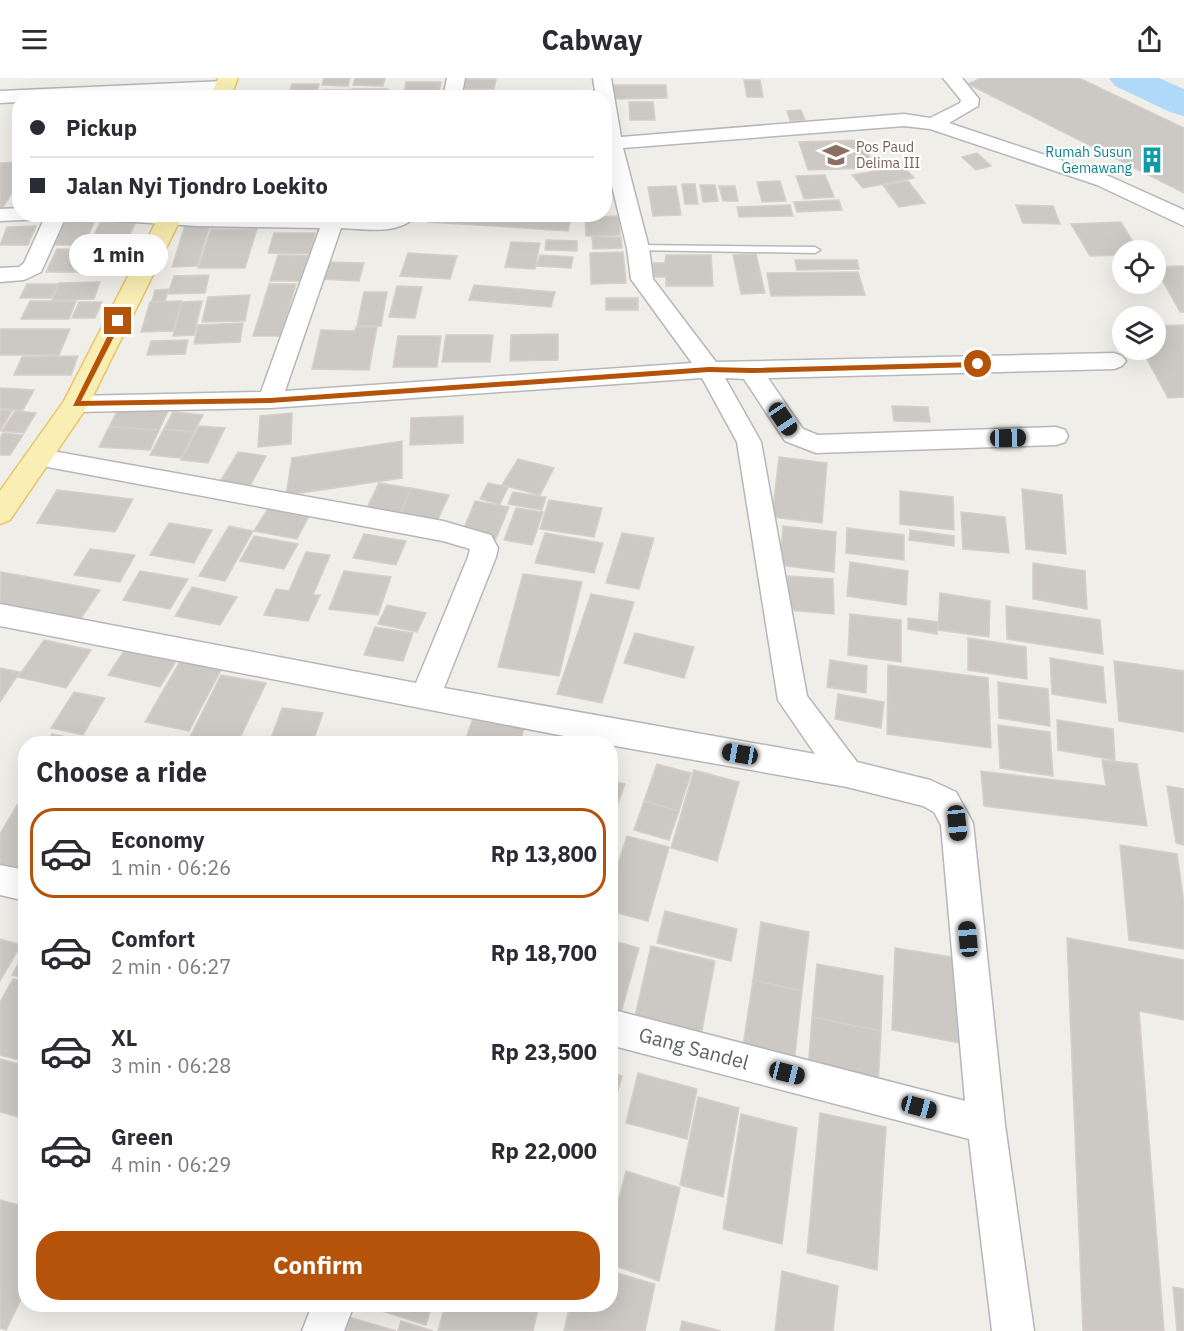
<!DOCTYPE html>
<meta charset="utf-8">
<style>
body{margin:0;font-family:"IBM Plex Sans",sans-serif;background:#f7f7f7;color:#2b2b33;height:100vh;display:flex;flex-direction:column;font-size:22px;white-space:nowrap}
*{box-sizing:border-box;margin:0}
p{font-size:20px;color:#7c7c81}
.icon{flex:none;width:33px;height:33px;fill:none;stroke:currentColor;stroke-width:2;stroke-linecap:round;stroke-linejoin:round}
.map{position:relative;flex:1;overflow:hidden}
.side{position:absolute;left:18px;top:658px;width:600px;height:576px;display:flex;flex-direction:column;background:#fff;border-radius:24px;box-shadow:0 6px 24px #0002}
.side>*{flex:none}
.banner{position:absolute;left:12px;top:12px;width:600px;height:132px;border-radius:24px;box-shadow:0 6px 24px #0002;display:grid;align-content:center;height:132px;padding:0 18px;background:#fff}
.buttons{position:absolute;left:1112px;top:162px;display:grid;gap:12px}
.buttons a{display:grid;place-items:center;width:54px;height:54px;border-radius:50%;background:#fff;box-shadow:0 6px 24px #0002;font-size:30px}
.end{position:absolute;width:27px;height:27px;margin:-14px;border:8px solid #b45309;background:#fff;box-shadow:0 0 0 3px #fff}
.from{border-radius:50%}
.bubble{position:absolute;height:42px;border-radius:21px;background:#fff;box-shadow:0 6px 24px #0002;font-size:20px;font-weight:800;line-height:42px;text-align:center}
.car{position:absolute;width:18px;height:36px;margin:-18px -9px;border-radius:8px;box-shadow:0 0 4px 2px #0007;background:linear-gradient(#222 24%,#8ab4d8 0 40%,#222 0 76%,#8ab4d8 0 86%,#222 0)}
.banner b{display:flex;align-items:center;gap:21px;height:57px;font-size:22px}
.banner b+b{border-top:2px solid #e1e1e2}
.banner i{width:15px;height:15px;background:#2b2b33}
ul{padding:0;list-style:none}
li{display:flex;align-items:center;gap:18px;height:90px;margin:0 12px 9px;padding:0 6px;border:3px solid transparent;border-radius:24px}
li div{flex:1}
li b{display:block;font-size:22px}
li em{font-style:normal;font-weight:800}
li.current{border-color:#b45309}
li>.icon{width:54px;height:54px;stroke-width:1.5}
h2{padding:0 18px;font-size:27px;line-height:72px}
.cta{display:flex;gap:12px;margin-top:auto;padding:12px 18px}
.cta a{flex:1;height:69px;border-radius:24px;background:#b45309;color:#fff;font-size:24px;font-weight:800;line-height:69px;text-align:center}
header{display:flex;justify-content:space-between;align-items:center;height:78px;padding:0 18px;background:#fff;font-size:27px;font-weight:800}
.map>svg:first-child{display:block}
.lines{fill:none;stroke-linecap:round;stroke-linejoin:round}
.river{fill:#b0d8f8;fill-rule:evenodd}
.building{fill:#ccc9c4;stroke:#d4d0c7;stroke-width:1.5}
.service-casing{stroke:#b5b7bb;stroke-width:3}
.minor-casing{stroke:#b5b7bb;stroke-width:3}
.primary-casing{stroke:#e7c66a;stroke-width:3}
.service{fill:#fff;fill-rule:evenodd}
.minor{fill:#fff;fill-rule:evenodd}
.primary{fill:#f9efb4;fill-rule:evenodd}
.route{fill:#b45309}
.labels{text-anchor:middle;dominant-baseline:central;stroke-width:4.5;stroke-linejoin:round;paint-order:stroke}
.far-education-label{font-size:14px;fill:#785e54;stroke:#fff;text-anchor:start}
.far-culture-label{font-size:14px;fill:#0d838f;stroke:#fff;text-anchor:end}
.near-street-label{font-size:20px;fill:#5f6267;stroke:#fff}
</style>
<header><svg class="icon" aria-label="menu" viewBox="0 0 24 24"><path d="M4 6h16M4 12h16M4 18h16"/></svg>Cabway<svg class="icon" aria-label="share" viewBox="0 0 24 24"><path d="M12 15V3M7 8l5-5 5 5M5 13v7h14v-7"/></svg></header>
<div class="map">
<svg width="1184" height="1253" viewBox="0 0 1184 1253">
<rect width="100%" height="100%" fill="#f0eee8"/>
<g class="lines">
<!-- river -->
<path class="river" d="M1109,0H1159L1184,11V38L1170,34L1115,8Z"/>
</g>
<!-- building -->
<path class="building" d="M324,0H350L348,8L322,7Z
M355,0H385L383,8L353,7Z
M981,0H1079L1184,50V115L968,6Z
M458,1H496L494,11H456Z
M744,2H760L763,19H747Z
M406,4H441L438,20H403Z
M292,6H319L317,13L290,12Z
M613,7H666L667,20L613,21Z
M352,11H388L387,17H350Z
M323,12H350L348,20H320Z
M459,15H486V20H459Z
M166,16H197L196,20H165Z
M629,24H653L655,42H630Z
M801,32L805,42L790,43L787,33Z
M863,62L874,90L808,92L799,64Z
M977,75L991,88L976,92L962,79Z
M20,84V102L0,134V85Z
M903,88L914,100L863,110L852,97Z
M825,97L834,119L804,121L796,98Z
M780,103L786,123L762,124L757,104Z
M908,103L925,125L899,129L883,107Z
M682,106H695L698,126H685Z
M700,107H715L718,123L703,124Z
M676,108L681,137L653,138L648,109Z
M719,108H735L738,123H723Z
M839,122L842,132L797,134L794,124Z
M790,127L793,138L739,139L737,129Z
M1016,127L1053,128L1060,146L1023,145Z
M431,136H513L509,149L428,144Z
M513,136H572L568,153L509,149Z
M619,138L620,157L586,158L585,139Z
M61,142H95L84,167H49Z
M101,143H136L126,166H90Z
M186,144H211L197,188L172,189Z
M1121,144L1138,172H1122V177L1090,178L1071,146Z
M36,148L28,167H0L7,149Z
M211,151H257L245,190H198Z
M274,155H315L310,176L268,175Z
M592,159H621L622,170L593,171Z
M546,162L577,163V173L545,172Z
M511,164L540,165L535,191L505,189Z
M57,171L101,172L90,194H46Z
M623,174L626,205L591,206L590,175Z
M408,175L457,178L450,201L400,198Z
M756,176L765,215L741,216L733,177Z
M278,177L309,178L302,203H270Z
M540,177L573,179L571,190L537,188Z
M666,177H711L713,208H666V199H653V185H665Z
M795,182H857L859,191L797,192Z
M327,184L364,185L359,203L321,201Z
M1184,188V234H1180L1155,189Z
M858,194L865,217L771,218L767,195Z
M209,197L205,215L168,216L174,198Z
M100,204L94,221L52,222L59,205Z
M27,206H58L51,220H20Z
M269,206H296L281,258H253Z
M474,207L555,214L551,229L469,222Z
M397,208L422,209L415,240L389,239Z
M169,211L165,223H152L155,212Z
M364,214H387L381,248H357Z
M250,217L245,243L202,244L208,219Z
M606,220H638V232H606Z
M30,223H76L69,241H21Z
M181,223L173,253L141,254L150,224Z
M202,223L194,257L173,258L182,224Z
M79,224H102L95,240H72Z
M243,245L240,264L194,266L198,247Z
M1184,247V319L1168,320L1142,272H1155V248Z
M356,249H377L369,292L312,291L321,252L355,253Z
M0,251H70L59,277H0Z
M558,256V282L510,283L511,257Z
M446,257H493L490,284H442Z
M398,258H441L437,289H393Z
M188,262L185,276L147,277L151,263Z
M78,278L71,297H14L22,279Z
M0,310L34,312L23,332L0,331Z
M892,328L928,329L930,344L894,343Z
M119,330L168,333L159,352L109,349Z
M0,332L12,333L0,353Z
M15,333L36,335L24,355L2,353Z
M173,334L203,337L194,354L164,351Z
M292,335L291,366L258,369L260,338Z
M463,338V365L410,367L411,340Z
M199,348L225,350L208,385L181,382Z
M109,349L159,352L150,372L99,369Z
M164,351L194,354L181,380L150,377Z
M3,355L23,357L10,377H0V360Z
M402,363V400L286,417L292,380Z
M238,374L266,378L250,408L220,404Z
M779,379L827,385L822,445L772,439Z
M518,381L554,390L540,417L502,407Z
M379,405L411,410L397,442L364,436Z
M488,405L508,409L500,426L480,421Z
M411,410L449,417L435,448L397,442Z
M1022,411L1062,417L1066,476L1026,471Z
M57,412L133,421L115,454L37,445Z
M900,413L953,419L954,452L900,446Z
M513,414L546,419L542,432L508,426Z
M549,422L602,430L594,459L540,451Z
M475,423L509,429L496,461L462,455Z
M269,429L310,436L297,461L254,453Z
M516,430L543,434L532,467L504,462Z
M961,434L1005,439L1009,475L963,471Z
M169,445L212,452L194,485L150,477Z
M229,448L253,453L225,503L199,498Z
M783,448L836,454L834,494L780,487Z
M847,450L904,457V482L846,475Z
M910,452L954,458V468L909,462Z
M545,455L603,465L594,495L535,485Z
M622,455L654,460L639,511L606,505Z
M364,456L406,463L396,487L353,480Z
M254,458L298,466L284,491L240,483Z
M90,471L135,477L120,504L74,497Z
M306,474L330,477L313,517H320L308,543L264,537L276,511L289,513Z
M850,484L908,493L906,527L847,518Z
M1033,485L1085,493L1087,531L1033,521Z
M140,493L188,501L170,531L123,522Z
M344,493L391,499L378,537L329,531Z
M1,494L100,512L78,545L0,530Z
M523,496L582,504L559,598L498,589Z
M787,498L833,501L834,536L787,532Z
M192,509L237,519L220,547L175,538Z
M940,515L990,523L989,559L938,552Z
M591,516L634,524L602,625L557,616Z
M387,527L426,535L417,554L378,546Z
M1006,528L1100,542L1103,576L1007,561Z
M850,536L901,542V584L848,577Z
M908,540L938,544L937,556L908,551Z
M375,549L413,555L403,583L364,577Z
M635,555L694,569L684,600L624,585Z
M968,560L1026,569L1027,601L968,592Z
M44,562L91,572L66,610L18,599Z
M130,564L181,575L160,609L108,597Z
M182,580L223,588L189,653L145,644Z
M1050,580L1103,589L1106,625L1052,616Z
M830,582L867,588L866,615L827,609Z
M1114,583L1184,593V654L1119,643Z
M888,587L988,600L991,670L887,656Z
M0,590L20,594L0,624Z
M221,597L266,605L237,666L190,659Z
M998,604L1048,611L1050,648L999,640Z
M74,614L105,620L83,657L51,650Z
M838,616L884,624L881,650L835,641Z
M282,630L323,635L312,666H269Z
M474,637L525,648L519,666H464Z
M1057,642L1113,651L1115,682L1058,672Z
M998,647L1050,654L1053,698L1000,690Z
M52,656L89,664L46,666Z
M1102,682L1137,686L1147,748L984,728L981,693L1106,708Z
M657,686L691,695L679,733L644,723Z
M694,692L739,704L717,783L671,770Z
M610,702L625,706L610,748Z
M1167,708L1184,711V767L1176,765Z
M644,723L679,733L669,762L634,752Z
M17,727L26,728V802L0,798V756Z
M627,758L669,769L648,843L610,833V810Z
M1120,767L1177,776L1184,825V871L1129,862Z
M665,833L737,851L731,883L657,865Z
M761,844L809,854L802,913L753,902Z
M1067,860L1184,882V942L1139,933L1164,1253H1083Z
M0,861L21,867L0,903Z
M610,862L639,870L620,938L610,935Z
M651,868L715,883L700,963L633,947Z
M895,870L958,880L960,965L892,952Z
M26,872V900L12,897Z
M817,886L883,898L881,953L812,939Z
M13,901L26,903L24,983L0,977V924Z
M753,902L802,913L794,985L742,975Z
M812,939L881,953L878,1007L808,993Z
M0,981L26,988V1041L0,1034Z
M610,994L622,998L610,1040Z
M638,995L697,1011L687,1061L626,1045Z
M698,1019L739,1030L723,1119L680,1107Z
M820,1035L886,1049L877,1192L807,1175Z
M741,1036L797,1050L782,1166L723,1151Z
M626,1093L680,1110L659,1203L610,1186V1154Z
M0,1122L26,1129V1211L6,1252L0,1250Z
M610,1193L655,1206L645,1253H564L570,1227H610Z
M782,1193L838,1208L833,1253H775Z
M1173,1209L1184,1211V1253H1177Z
M363,1227H432L426,1247Z
M445,1227H539L533,1253H438Z
M342,1237L396,1253H337Z
M401,1243L433,1253H398Z
M682,1243L721,1253H680Z"/>
<g class="lines">
<!-- service casing -->
<g class="service-casing">
<path id="service" d="M638,167L815,169L820,172L815,175L634,172L633,170Z"/>
</g>
<!-- minor casing -->
<g class="minor-casing">
<path id="minor" d="M447,0H465L461,20H443Z
M593,0H611L621,59L904,36L930,40L960,25L961,22L943,0H962L979,21L978,28L949,45L1111,99L1184,132V148L1097,107L930,51L904,48L623,70L649,170L653,201L716,284L1114,275L1122,278L1126,283L1122,288L1114,291L768,300L803,351L818,357L1056,349L1065,352L1068,358L1065,364L1056,367L816,375L785,363L744,301L725,300L761,364L807,618L857,684L930,702L956,714L973,745L1005,1047L1034,1253H992L969,1061L610,967V931L965,1023L941,747L934,734L923,728L847,709L610,667L0,548V526L416,605L468,479L470,471L443,463L32,386L28,380L32,374L41,371L443,443L491,457L498,470L496,479L444,610L815,676L778,622L737,364L702,300L270,330L76,334L67,332L64,326L67,320L76,318L261,314L320,150L198,148L103,142L93,136L385,139L417,136C401,158 364,151 341,150L285,313L692,285L631,201L627,170L604,75V20H596Z
M225,3L231,4L234,8L231,12L102,20H20V24L0,25V13Z
M20,130V136H67L41,194L24,202L0,204V190L19,189L24,185L44,141L0,143V131Z
M0,787L26,792V823L0,817Z
M312,1227H354L344,1253H302Z"/>
</g>
<!-- primary casing -->
<g class="primary-casing">
<path id="primary" d="M218,0H238L230,20H210Z
M160,136H183L89,326L10,442L0,446V413L64,323Z"/>
</g>
<!-- service -->
<use href="#service" class="service"/>
<!-- minor -->
<use href="#minor" class="minor"/>
<!-- primary -->
<use href="#primary" class="primary"/>
</g>
<!-- route -->
<path class="route" d="M118,241L122,243L81,323L270,320L709,289L751,290L978,284L982,286L978,289L751,295L709,294L270,325L73,328L115,243Z"/>
<!-- icons -->
<defs>
<g id="school-bare" transform="scale(2.07)"><path d="M0-5L7-2L0 1L-7-2ZM-4 1L0 2.5L4 1V4Q0 6-4 4Z" fill="#8d6e63" stroke="#fff" stroke-width="2.5" paint-order="stroke"/></g>
<g id="building-bare" transform="scale(2.07)"><path d="M-4-6H4V6H1V3H-1V6H-4ZM-2.5-4.3h1.7v1.8h-1.7ZM.8-4.3h1.7v1.8H.8ZM-2.5-1h1.7V.8h-1.7ZM.8-1h1.7V.8H.8Z" fill="#0f9aa8" stroke="#fff" stroke-width="2.5" paint-order="stroke"/></g>
</defs>
<g fill-rule="evenodd">
<use href="#school-bare" x="836" y="77"/>
<use href="#building-bare" x="1152" y="82"/>
</g>
<g class="labels">
<!-- far-education labels -->
<g class="far-education-label">
<text x="856" y="69">Pos Paud<tspan x="856" dy="16">Delima III</tspan></text>
</g>
<!-- far-culture labels -->
<g class="far-culture-label">
<text x="1132" y="74">Rumah Susun<tspan x="1132" dy="16">Gemawang</tspan></text>
</g>
<!-- near-street labels -->
<g class="near-street-label">
<text transform="translate(694 970) rotate(15)">Gang Sandel</text>
</g>
</g>
</svg>
<div class="buttons">
<a><svg class="icon" aria-label="locate" viewBox="0 0 24 24"><circle cx="12" cy="12" r="6"/><path d="M12 2v4M12 18v4M2 12h4M18 12h4"/></svg></a>
<a><svg class="icon" aria-label="layers" viewBox="0 0 24 24"><path d="M12 4l9 5-9 5-9-5zM3 14l9 5 9-5"/></svg></a>
</div>
<i class="end from" style="left:978px;top:286px"></i>
<i class="end" style="left:118px;top:243px"></i>
<div class="bubble" style="left:69px;top:156px;width:99px">1 min</div>
<i class="car" style="left:783px;top:341px;rotate:146deg"></i>
<i class="car" style="left:1008px;top:360px;rotate:89deg"></i>
<i class="car" style="left:740px;top:676px;rotate:280deg"></i>
<i class="car" style="left:957px;top:745px;rotate:174deg"></i>
<i class="car" style="left:968px;top:861px;rotate:355deg"></i>
<i class="car" style="left:787px;top:995px;rotate:104deg"></i>
<i class="car" style="left:919px;top:1029px;rotate:105deg"></i>
<div class="banner">
<b><i class="from"></i>Pickup</b>
<b><i></i>Jalan Nyi Tjondro Loekito</b>
</div>
<section class="side">
<h2>Choose a ride</h2>
<ul>
<li class="current"><svg class="icon" aria-label="car" viewBox="0 0 24 24"><path d="M5 17H2v-5l4-1 3-4h7l3 4 3 1v5h-3M9 17h6M6 11h13"/><circle cx="7" cy="17" r="2"/><circle cx="17" cy="17" r="2"/></svg><div><b>Economy</b><p>1 min · 06:26</p></div><em>Rp 13,800</em></li>
<li><svg class="icon" aria-label="car" viewBox="0 0 24 24"><path d="M5 17H2v-5l4-1 3-4h7l3 4 3 1v5h-3M9 17h6M6 11h13"/><circle cx="7" cy="17" r="2"/><circle cx="17" cy="17" r="2"/></svg><div><b>Comfort</b><p>2 min · 06:27</p></div><em>Rp 18,700</em></li>
<li><svg class="icon" aria-label="car" viewBox="0 0 24 24"><path d="M5 17H2v-5l4-1 3-4h7l3 4 3 1v5h-3M9 17h6M6 11h13"/><circle cx="7" cy="17" r="2"/><circle cx="17" cy="17" r="2"/></svg><div><b>XL</b><p>3 min · 06:28</p></div><em>Rp 23,500</em></li>
<li><svg class="icon" aria-label="car" viewBox="0 0 24 24"><path d="M5 17H2v-5l4-1 3-4h7l3 4 3 1v5h-3M9 17h6M6 11h13"/><circle cx="7" cy="17" r="2"/><circle cx="17" cy="17" r="2"/></svg><div><b>Green</b><p>4 min · 06:29</p></div><em>Rp 22,000</em></li>
</ul>
<div class="cta"><a>Confirm</a></div>
</section>
</div>
